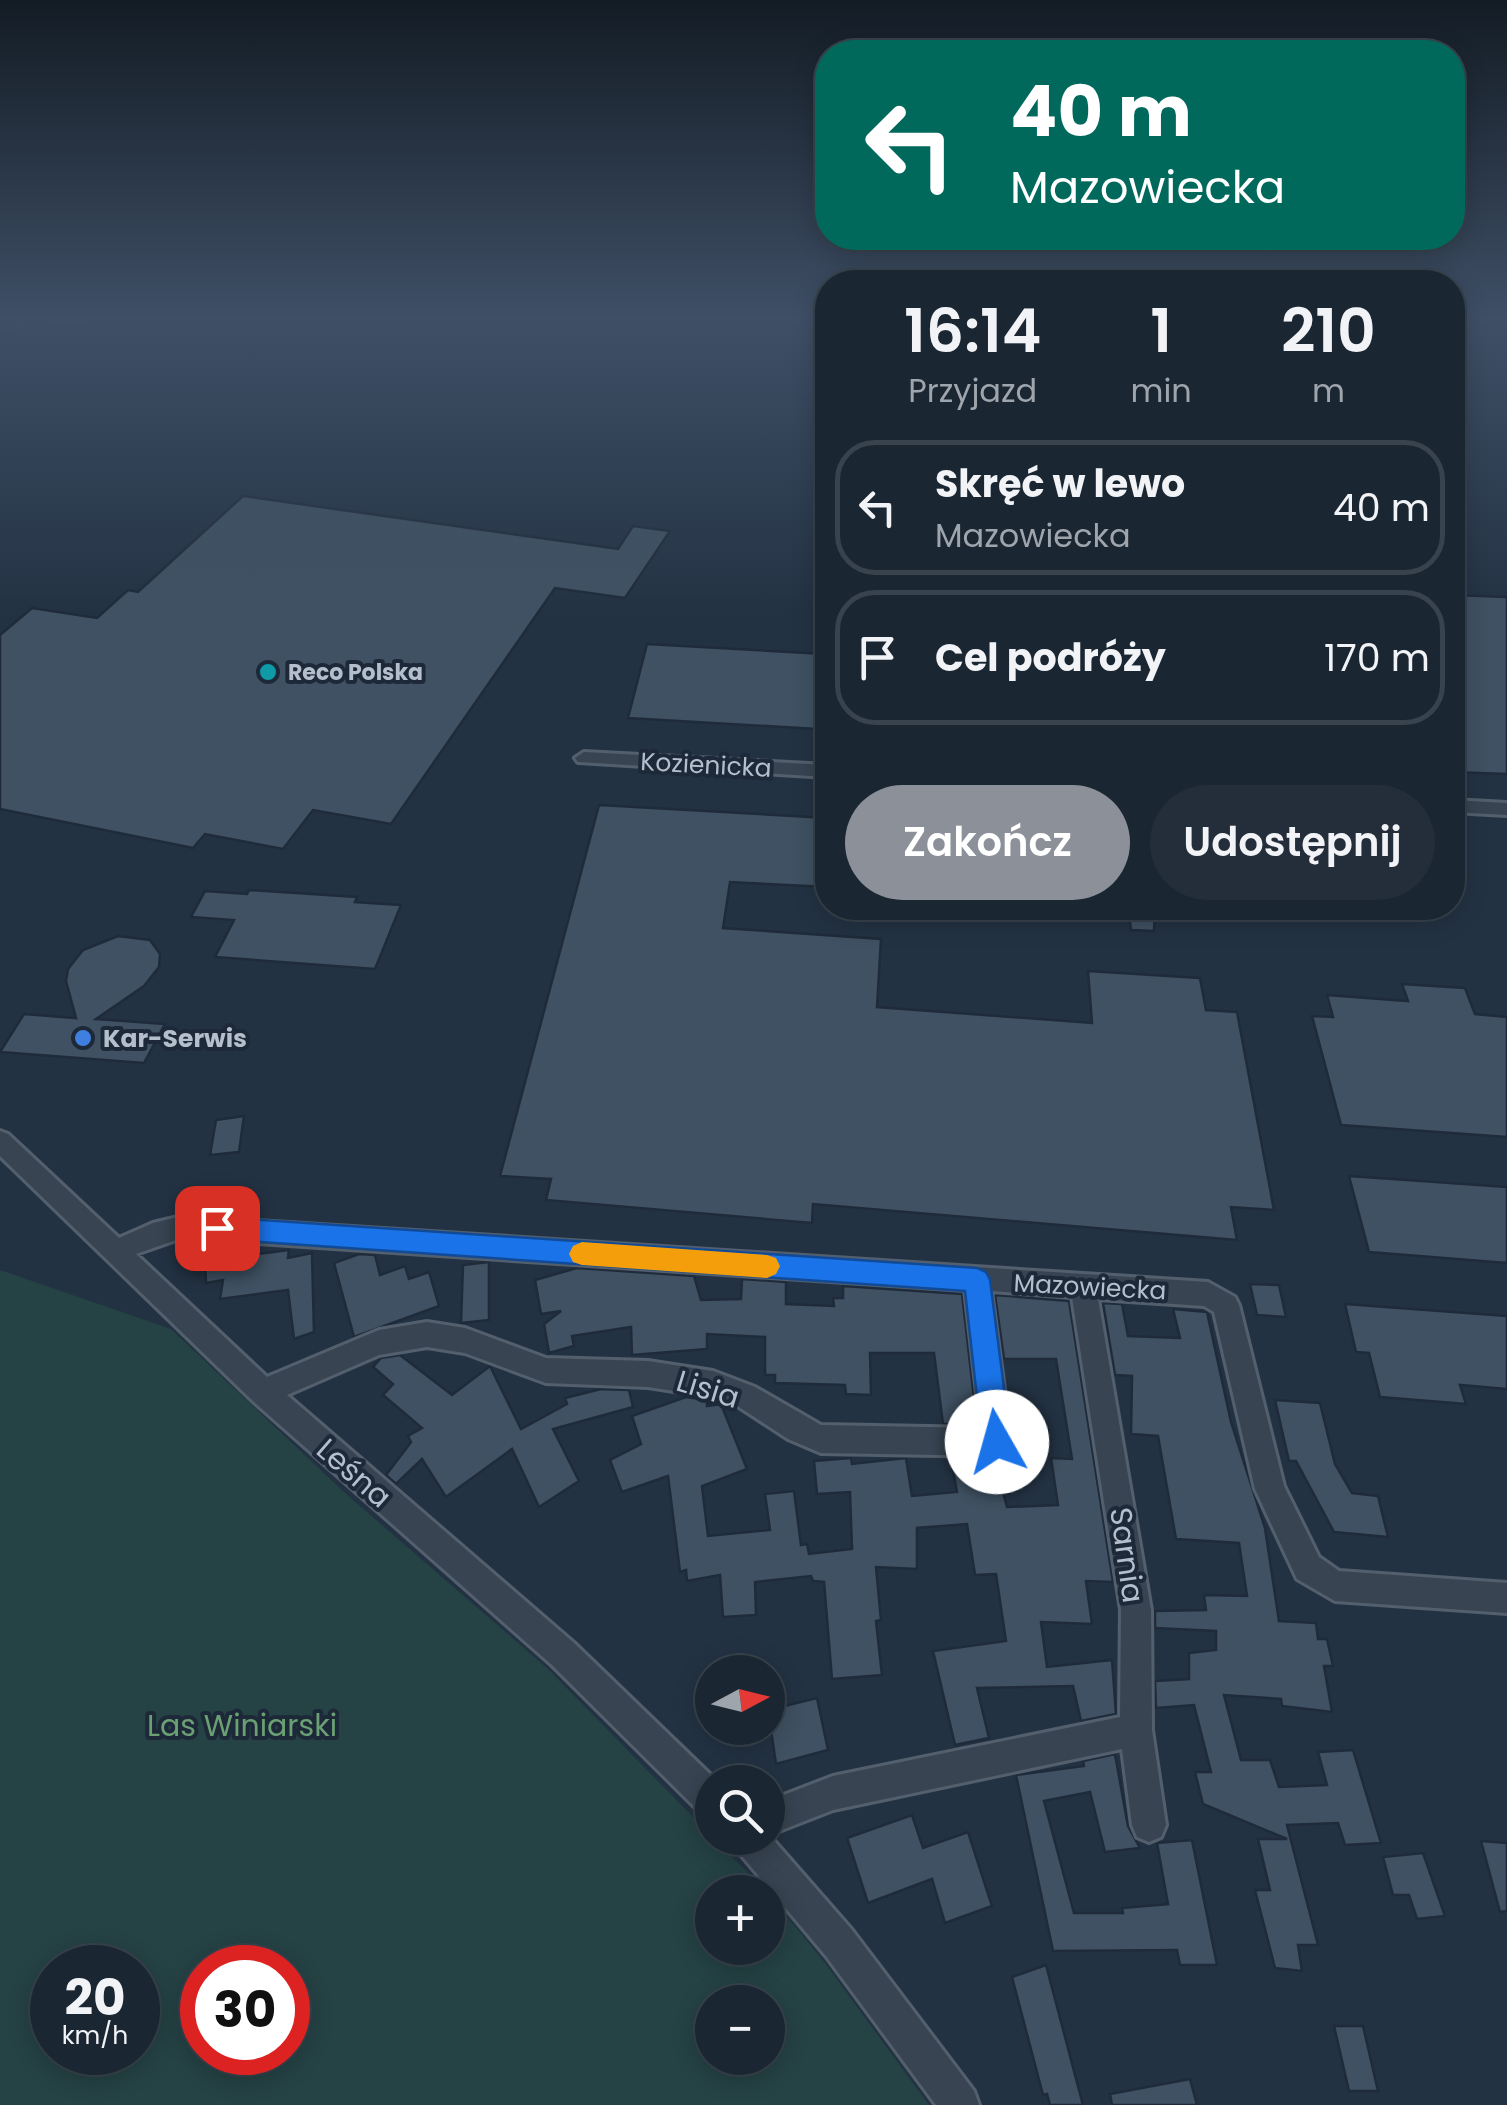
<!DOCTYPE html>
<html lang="pl">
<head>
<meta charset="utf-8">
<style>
  :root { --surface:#1a2632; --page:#232e3a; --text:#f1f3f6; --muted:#9fa5ac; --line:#38434d; --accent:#8c9099 }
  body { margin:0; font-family:Poppins,sans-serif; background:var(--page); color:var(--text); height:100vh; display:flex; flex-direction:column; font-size:38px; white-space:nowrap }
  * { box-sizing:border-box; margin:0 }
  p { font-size:32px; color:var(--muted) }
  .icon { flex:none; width:55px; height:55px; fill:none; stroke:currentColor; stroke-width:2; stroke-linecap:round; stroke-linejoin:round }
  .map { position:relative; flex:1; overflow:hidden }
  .side { position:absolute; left:815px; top:270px; width:650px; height:650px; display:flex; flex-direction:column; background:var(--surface); border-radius:40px; box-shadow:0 5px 25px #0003,0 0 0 2px var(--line) }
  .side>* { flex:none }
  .top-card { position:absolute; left:815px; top:40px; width:650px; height:210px; border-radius:40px; box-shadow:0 5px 25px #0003,0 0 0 2px var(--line); background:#00695c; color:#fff; overflow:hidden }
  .needle { width:65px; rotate:83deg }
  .fabs { position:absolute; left:695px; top:1655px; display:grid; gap:20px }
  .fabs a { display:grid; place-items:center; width:90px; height:90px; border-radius:50%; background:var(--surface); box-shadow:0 5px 25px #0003,0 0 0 2px var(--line); font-size:50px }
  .speed { position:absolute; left:30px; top:1945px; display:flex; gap:20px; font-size:50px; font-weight:700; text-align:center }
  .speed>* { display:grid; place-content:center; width:130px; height:130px; border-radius:50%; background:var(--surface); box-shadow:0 5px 25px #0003,0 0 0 2px var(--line); line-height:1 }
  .speed small { font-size:25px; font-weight:400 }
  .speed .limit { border:15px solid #d22; background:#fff; color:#111 }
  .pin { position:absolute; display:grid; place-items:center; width:85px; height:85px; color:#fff; margin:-42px; border-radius:20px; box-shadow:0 5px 15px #0006 }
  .me { position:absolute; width:110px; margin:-55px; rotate:353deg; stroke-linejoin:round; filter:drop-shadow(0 0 8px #0008) }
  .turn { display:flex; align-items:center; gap:35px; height:210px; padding:0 30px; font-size:45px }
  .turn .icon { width:130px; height:130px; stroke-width:2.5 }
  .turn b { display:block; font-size:70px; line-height:85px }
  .eta { display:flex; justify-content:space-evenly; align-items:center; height:170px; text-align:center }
  .eta b { font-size:60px; font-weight:600; line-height:70px }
  .button { display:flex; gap:20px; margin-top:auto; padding:20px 30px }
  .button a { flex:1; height:115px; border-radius:60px; background:var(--accent); color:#fff; font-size:40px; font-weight:600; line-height:115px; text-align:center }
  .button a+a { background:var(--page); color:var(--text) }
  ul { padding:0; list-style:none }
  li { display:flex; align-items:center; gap:30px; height:135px; margin:0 20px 15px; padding:0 10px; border:5px solid var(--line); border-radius:40px }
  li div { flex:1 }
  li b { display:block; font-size:38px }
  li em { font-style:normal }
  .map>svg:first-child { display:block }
  .green { fill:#254244; fill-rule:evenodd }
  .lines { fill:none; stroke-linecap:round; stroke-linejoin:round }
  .stream { stroke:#364f6b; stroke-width:4 }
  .building { fill:#3f5162; stroke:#1f2b3a; stroke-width:2.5 }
  .street-casing { stroke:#535f6c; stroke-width:6 }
  .street { fill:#384452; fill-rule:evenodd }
  .route { fill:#1a73e8; stroke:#114b97; stroke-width:2.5 }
  .slow { fill:#f59e0b }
  .culture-dot { fill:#0f9aa8; stroke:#1d2938; stroke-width:4 }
  .shop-dot { fill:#3f7fe0; stroke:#1d2938; stroke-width:4 }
  .labels { text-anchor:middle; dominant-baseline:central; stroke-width:8; stroke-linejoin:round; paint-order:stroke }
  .far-poi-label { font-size:22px; font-weight:bold; fill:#b5bfcc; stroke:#1d2938; text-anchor:start }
  .street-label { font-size:25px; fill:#b5bfcc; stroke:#1d2938 }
  .poi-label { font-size:25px; font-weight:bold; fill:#b5bfcc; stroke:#1d2938; text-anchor:start }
  .near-street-label { font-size:30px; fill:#b5bfcc; stroke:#1d2938 }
  .near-park-label { font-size:30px; fill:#6aa073; stroke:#1d2938 }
</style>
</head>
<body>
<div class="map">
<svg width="1507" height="2105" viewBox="0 0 1507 2105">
  <rect width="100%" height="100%" fill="#233243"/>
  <path class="green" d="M0 1270 171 1329 345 1493 548 1669 767 1892H712V1948H768V1893L825 1963 929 2105H0ZM52 1968H138V2052H52ZM202 1968H288V2052H202ZM768 2002V2058H712V2002Z"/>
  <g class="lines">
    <path class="stream" d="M0 328 91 318"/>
  </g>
  <g class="building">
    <path d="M243 496 618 549 633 526 670 531 625 598 555 588 391 824 313 810 283 849 205 834 193 848 0 809V635L32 608 97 618 128 590 138 592Z"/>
    <path d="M1452 595 1507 597V774L1452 772Z"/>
    <path d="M647 644 824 654 817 729 628 718Z"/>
    <path d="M599 805 828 818V887L730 882 723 928 881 939 877 1007 1092 1023 1088 971 1200 978 1206 1010 1237 1012 1274 1210 1231 1207 1237 1240 813 1204 812 1223 546 1200 551 1179 500 1176Z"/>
    <path d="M249 890 357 897 355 902 401 905 375 969 215 957 234 920 191 917 205 891 247 894Z"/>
    <path d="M1128 908H1155L1154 931 1131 930Z"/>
    <path d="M118 936 150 940 160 954 159 967 144 986 96 1019 165 1024 144 1063 0 1052 24 1014 76 1018 66 981 68 969 83 950Z"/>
    <path d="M1402 984 1465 988 1475 1014 1507 1017V1137L1341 1125 1312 1016 1333 1017 1327 995 1408 1001Z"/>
    <path d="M244 1116 239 1152 210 1155 216 1120Z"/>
    <path d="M1349 1176 1507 1187V1263L1369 1252Z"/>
    <path d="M289 1250 288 1258 312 1253 314 1332 294 1339 288 1290 220 1299 223 1280 206 1283 205 1261Z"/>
    <path d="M359 1254 375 1255 380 1275 405 1266 409 1279 429 1272 439 1306 354 1337 334 1263Z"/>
    <path d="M489 1262V1320L461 1323 463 1265Z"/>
    <path d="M577 1268 694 1276 701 1300 741 1299 742 1279 786 1282V1304L834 1306 833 1298H843V1286L962 1294 977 1424H943L934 1353H870L871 1395 846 1394 845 1385 775 1383V1375H765V1337L707 1334V1349L632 1355 631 1327 572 1336 574 1346 549 1353 544 1324 561 1311 541 1314 535 1280Z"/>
    <path d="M1250 1284 1279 1285 1286 1317 1257 1315Z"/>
    <path d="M995 1295 1069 1301 1113 1582 1086 1581 1092 1624 1041 1622 1047 1667 1112 1660 1116 1714 1081 1721 1073 1686 977 1688 989 1738 955 1745 933 1651 1006 1641 996 1574 975 1575 967 1524 917 1528V1569L876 1567 881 1620 876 1621 882 1675 832 1679 824 1582 813 1581 811 1576 755 1582 756 1615 723 1617 720 1575 687 1581 686 1570 680 1572 668 1476 622 1492 610 1460 641 1444 632 1416 686 1397 707 1400V1406L721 1404 747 1469 702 1486 708 1536 770 1530 765 1494 794 1491 801 1545 807 1544 809 1554 852 1549 850 1492 817 1494 814 1461 851 1458 852 1464 906 1458 912 1496 957 1492 951 1459 994 1460 1007 1507 1058 1505 1051 1458 1072 1459 1056 1359H1004Z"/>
    <path d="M1103 1303 1122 1304 1128 1336 1180 1338 1173 1309 1207 1312 1231 1422 1265 1528 1279 1621 1316 1623 1318 1639H1327L1333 1666H1324L1332 1712 1282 1706 1281 1699 1224 1695 1241 1760H1270L1279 1787 1327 1785 1318 1752 1353 1750 1381 1843 1345 1845 1338 1823 1287 1825 1318 1945H1298L1302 1971 1275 1968 1255 1890H1270L1258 1839H1287L1203 1804 1195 1772H1211L1194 1705 1156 1708 1155 1681 1189 1679V1653L1216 1650V1631L1155 1628V1611L1206 1610 1204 1595 1247 1596 1239 1543 1176 1539 1158 1436 1131 1434 1132 1376 1115 1375Z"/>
    <path d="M1345 1304 1507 1316V1389L1460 1385 1466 1404 1380 1397 1369 1353 1356 1352Z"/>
    <path d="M400 1355 452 1395 490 1366 521 1429 567 1404 565 1398 601 1389 629 1390 633 1407 553 1429 579 1481 539 1507 512 1449 446 1497 422 1459 396 1484 386 1475 411 1442 408 1436 422 1428 383 1395 393 1384 373 1367 381 1358Z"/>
    <path d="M1275 1400 1320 1403 1335 1464 1352 1493 1378 1496 1388 1537 1334 1532 1296 1461H1289Z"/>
    <path d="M817 1698 828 1750 776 1764 768 1710Z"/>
    <path d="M1115 1754 1128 1826 1140 1848 1105 1852 1090 1792 1044 1801 1074 1913H1123L1122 1908 1168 1904 1157 1843 1192 1840 1217 1965H1180L1177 1950 1053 1951 1016 1775 1084 1766 1083 1761Z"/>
    <path d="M912 1815 923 1848 968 1832 992 1906 945 1923 932 1879 868 1903 847 1838Z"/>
    <path d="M1481 1841 1507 1843V1911L1500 1912Z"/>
    <path d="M1423 1853 1445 1916 1417 1919 1409 1895H1393L1383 1857Z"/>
    <path d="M1046 1965 1083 2105H1050L1047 2094 1043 2095 1012 1977Z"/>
    <path d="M1334 2026H1363L1378 2091H1349Z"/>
    <path d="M1190 2079 1197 2105H1112L1110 2094Z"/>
  </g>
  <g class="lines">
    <g class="street-casing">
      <g id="street">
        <path d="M584 752 828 765V777L578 762 575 758Z"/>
        <path d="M1452 800 1507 803V815L1452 812Z"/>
        <path d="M0 1131 8 1134 119 1238 153 1223 182 1216 1208 1282 1235 1297 1239 1305 1284 1486 1319 1557 1339 1571 1507 1583V1613L1335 1601 1297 1579 1255 1489 1214 1312 1204 1306 1098 1299 1151 1610 1152 1730 1166 1825 1161 1837 1149 1842 1137 1837 1132 1825 1122 1749 833 1810 769 1835 852 1930 974 2091 979 2105H936L826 1956 737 1850 732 1838H768V1801L833 1776 1120 1717 1121 1610 1072 1297 991 1291 1011 1442 1007 1452 997 1456 821 1453 788 1439 736 1405 713 1397 648 1387 546 1383 465 1353 427 1347 379 1355 287 1395 574 1643 718 1782H712V1817L700 1812 552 1665 253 1401 0 1156ZM182 1238 965 1290 981 1428 821 1425 755 1387 713 1371 648 1361 546 1358 465 1328 427 1322 379 1330 267 1377 136 1254Z"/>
      </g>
    </g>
    <use href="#street" class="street"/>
  </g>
  <linearGradient id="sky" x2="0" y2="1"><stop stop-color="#131c25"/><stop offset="0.52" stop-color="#3f4f66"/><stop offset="1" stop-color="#3f4f66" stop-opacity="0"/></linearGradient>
  <rect width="1507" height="613" fill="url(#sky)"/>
  <path class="route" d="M217 1217 977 1268 986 1272 990 1280 1011 1442 1007 1452 997 1456 987 1452 982 1442 965 1291 217 1239 204 1228Z"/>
  <path class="slow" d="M582 1242 767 1255 776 1258 780 1266 776 1274 767 1278 582 1265 573 1262 569 1254 573 1246Z"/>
  <circle class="culture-dot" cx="268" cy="672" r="10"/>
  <circle class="shop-dot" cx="83" cy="1038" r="10"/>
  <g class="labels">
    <g class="far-poi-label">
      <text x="288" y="672">Reco Polska</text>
    </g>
    <g class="street-label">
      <text transform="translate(706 765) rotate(3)">Kozienicka</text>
      <text transform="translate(1090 1287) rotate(3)">Mazowiecka</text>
    </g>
    <g class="poi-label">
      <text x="103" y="1038">Kar-Serwis</text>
    </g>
    <g class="near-street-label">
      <text transform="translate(708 1389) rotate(17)">Lisia</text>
      <text transform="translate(354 1473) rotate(41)">Leśna</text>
      <text transform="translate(1127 1555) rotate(82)">Sarnia</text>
    </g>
    <g class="near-park-label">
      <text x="242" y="1725">Las Winiarski</text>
    </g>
  </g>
</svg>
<div class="fabs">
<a><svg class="needle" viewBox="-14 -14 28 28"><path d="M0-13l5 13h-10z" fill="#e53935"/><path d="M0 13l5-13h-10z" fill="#9fa5ac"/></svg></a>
<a><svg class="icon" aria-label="search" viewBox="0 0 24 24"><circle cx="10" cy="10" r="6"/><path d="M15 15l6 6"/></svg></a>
<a>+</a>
<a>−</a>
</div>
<div class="speed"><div>20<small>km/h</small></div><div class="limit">30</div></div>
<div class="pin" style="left:217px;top:1228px;background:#d93025"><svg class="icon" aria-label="arrive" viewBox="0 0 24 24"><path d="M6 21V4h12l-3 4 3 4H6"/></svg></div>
<svg class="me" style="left:997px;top:1442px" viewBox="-20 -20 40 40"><circle r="19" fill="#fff"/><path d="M0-13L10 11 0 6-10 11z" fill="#1a73e8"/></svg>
<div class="top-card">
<div class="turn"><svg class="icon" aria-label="left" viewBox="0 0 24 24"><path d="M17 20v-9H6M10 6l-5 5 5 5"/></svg><div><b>40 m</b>Mazowiecka</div></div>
</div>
<section class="side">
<div class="eta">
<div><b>16:14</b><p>Przyjazd</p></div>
<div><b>1</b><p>min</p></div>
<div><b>210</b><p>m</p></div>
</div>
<ul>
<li><svg class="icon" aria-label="left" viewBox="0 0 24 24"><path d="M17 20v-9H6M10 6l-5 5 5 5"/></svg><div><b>Skręć w lewo</b><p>Mazowiecka</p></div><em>40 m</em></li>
<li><svg class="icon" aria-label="arrive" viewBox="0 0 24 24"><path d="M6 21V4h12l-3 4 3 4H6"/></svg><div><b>Cel podróży</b></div><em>170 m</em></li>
</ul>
<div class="button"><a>Zakończ</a><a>Udostępnij</a></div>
</section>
</div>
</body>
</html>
